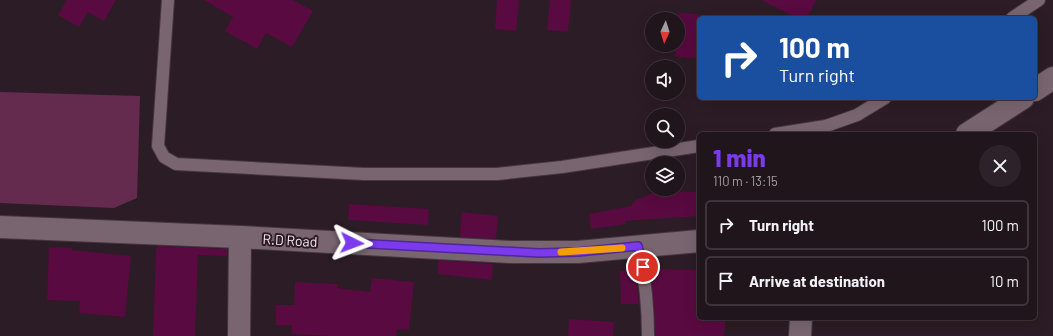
<!DOCTYPE html>
<html lang="en">
<head>
<meta charset="utf-8">
<style>
  :root { --surface:#21151c; --page:#2d2229; --text:#f1f3f6; --muted:#a29fa3; --line:#3e343b; --accent:#7c3aed }
  body { margin:0; font-family:Barlow,sans-serif; background:var(--page); color:var(--text); height:100vh; display:flex; flex-direction:column; font-size:15px; white-space:nowrap }
  * { box-sizing:border-box; margin:0 }
  p { font-size:13px; color:var(--muted) }
  .icon { flex:none; width:22px; height:22px; fill:none; stroke:currentColor; stroke-width:2; stroke-linecap:round; stroke-linejoin:round }
  .map { position:relative; flex:1; overflow:hidden }
  .details { position:absolute; left:697px; top:132px; width:340px; height:188px; display:flex; flex-direction:column; background:var(--surface); border-radius:6px; box-shadow:0 4px 16px #0002,0 0 0 1px var(--line) }
  .details>* { flex:none }
  .banner { position:absolute; left:697px; top:16px; width:340px; height:84px; border-radius:6px; box-shadow:0 4px 16px #0002,0 0 0 1px var(--line); background:#1a4fa0; color:#fff; overflow:hidden }
  .needle { width:26px; rotate:184deg }
  .fabs { position:absolute; left:645px; top:12px; display:grid; gap:8px }
  .fabs a { display:grid; place-items:center; width:40px; height:40px; border-radius:50%; background:var(--surface); box-shadow:0 4px 16px #0002,0 0 0 1px var(--line); font-size:20px }
  .pin { position:absolute; display:grid; place-items:center; width:34px; height:34px; color:#fff; margin:-17px; border:2px solid #fff; border-radius:50%; box-shadow:0 1px 4px #0007 }
  .me { position:absolute; width:44px; margin:-22px; rotate:93deg; stroke-linejoin:round; filter:drop-shadow(0 0 3px #0008) }
  .turn { display:flex; align-items:center; gap:14px; height:84px; padding:0 16px; font-size:18px }
  .turn .icon { width:52px; height:52px; stroke-width:2.5 }
  .turn b { display:block; font-size:28px; line-height:34px }
  .round { display:grid; place-items:center; flex:none; width:42px; height:42px; border-radius:21px; background:var(--page) }
  .overview { display:flex; align-items:center; justify-content:space-between; height:68px; padding:0 16px }
  h1 { font-size:24px; font-weight:800; line-height:30px; color:var(--accent) }
  ul { padding:0; list-style:none }
  li { display:flex; align-items:center; gap:12px; height:50px; margin:0 8px 6px; padding:0 8px; border:2px solid var(--line); border-radius:6px }
  li div { flex:1 }
  li b { display:block; font-size:15px }
  li em { font-style:normal }
  .map>svg:first-child { display:block }
  .green { fill:#652b4e }
  .building { fill:#590a40 }
  .lines { fill:none; stroke-linecap:round; stroke-linejoin:round }
  .lane-casing { stroke:#45383f; stroke-width:14 }
  .street-casing { stroke:#45383f; stroke-width:24 }
  .lane { stroke:#796570; stroke-width:12 }
  .street { stroke:#796570; stroke-width:22 }
  .route-casing { stroke:#51269a; stroke-width:10 }
  .route { stroke:#7c3aed; stroke-width:7 }
  .slow { stroke:#f59e0b; stroke-width:7 }
  .labels { text-anchor:middle; dominant-baseline:central; stroke-width:4; stroke-linejoin:round; paint-order:stroke }
  .street-label { font-size:14px; fill:#f4e8ee; stroke:#2c1c25 }
</style>
</head>
<body>
<div class="map">
<svg width="1053" height="336" viewBox="0 0 1053 336">
  <rect width="100%" height="100%" fill="#2c1c25"/>
  <path class="green" d="M0 92 140 96 137 198 114 208 0 203Z"/>
  <g class="building">
    <path d="M67 0H116L104 21 88 12 79 27 58 15Z"/>
    <path d="M204 0H293L313 11 292 47 266 33 257 49 225 31 233 17Z"/>
    <path d="M497 0H519L516 31 495 29Z"/>
    <path d="M550 0H571L568 32 547 30Z"/>
    <path d="M761 0H816L807 18H797Z"/>
    <path d="M678 13 699 14V58L675 57 676 45H678Z"/>
    <path d="M658 191 699 192V216L625 221 626 224 591 229 589 214 631 206 636 200Z"/>
    <path d="M349 204 429 209 428 225 348 220Z"/>
    <path d="M462 212 498 216 496 239 460 237Z"/>
    <path d="M158 246 227 249V256L198 255 195 336H153L156 249Z"/>
    <path d="M49 247 72 248 71 250 131 256 125 317 79 313 80 301 47 300Z"/>
    <path d="M438 260 493 264 492 280 438 274Z"/>
    <path d="M650 269 699 270V318H726L724 336H655Z"/>
    <path d="M635 270 639 304H621L620 271Z"/>
    <path d="M372 278 414 282 409 330 397 329 396 336H330L292 334V325H276V305H294L295 282 338 284 337 288 370 292Z"/>
    <path d="M569 319 614 322 613 336H568Z"/>
  </g>
  <g class="lines">
    <g class="lane-casing">
      <g id="lane">
        <path d="M168 0 158 146 164 157 176 164 364 174H497L562 167 699 146"/>
        <path d="M1012 18 1039 0"/>
        <path d="M775 134 826 126 857 115 885 98"/>
        <path d="M638 246C645 276 648 306 648 336"/>
      </g>
    </g>
    <g class="street-casing">
      <g id="street">
        <path d="M1035 90 1053 78"/>
        <path d="M967 134 1023 98"/>
        <path d="M0 227 240 237 511 252H578L699 241"/>
        <path d="M239 336 240 237"/>
        <path d="M800 336 801 318"/>
      </g>
    </g>
    <use href="#lane" class="lane"/>
    <use href="#street" class="street"/>
  </g>
  <g class="lines">
    <g class="route-casing">
      <path id="route" d="M352 243 539 253 578 252 638 246 643 267"/>
    </g>
    <use href="#route" class="route"/>
    <path class="slow" d="M561 252 622 248"/>
  </g>
  <g class="labels">
    <g class="street-label">
      <text transform="translate(290 240) rotate(3)">R.D Road</text>
    </g>
  </g>
</svg>
<div class="fabs">
<a><svg class="needle" viewBox="-14 -14 28 28"><path d="M0-13l5 13h-10z" fill="#e53935"/><path d="M0 13l5-13h-10z" fill="#a29fa3"/></svg></a>
<a><svg class="icon" aria-label="sound" viewBox="0 0 24 24"><path d="M4 9h4l5-4v14l-5-4H4zM17 9q2 3 0 6"/></svg></a>
<a><svg class="icon" aria-label="search" viewBox="0 0 24 24"><circle cx="10" cy="10" r="6"/><path d="M15 15l6 6"/></svg></a>
<a><svg class="icon" aria-label="layers" viewBox="0 0 24 24"><path d="M12 4l9 5-9 5-9-5zM3 14l9 5 9-5"/></svg></a>
</div>
<div class="pin" style="left:643px;top:267px;background:#d93025"><svg class="icon" aria-label="arrive" viewBox="0 0 24 24"><path d="M6 21V4h12l-3 4 3 4H6"/></svg></div>
<svg class="me" style="left:352px;top:243px" viewBox="-20 -20 40 40"><path d="M0-17L14 15 0 8-14 15z" fill="#7c3aed" stroke="#fff" stroke-width="4"/></svg>
<div class="banner">
<div class="turn"><svg class="icon" aria-label="right" viewBox="0 0 24 24"><path d="M7 20v-9h11M14 6l5 5-5 5"/></svg><div><b>100 m</b>Turn right</div></div>
</div>
<section class="details">
<div class="overview"><div><h1>1 min</h1><p>110 m · 13:15</p></div><a class="round"><svg class="icon" aria-label="close" viewBox="0 0 24 24"><path d="M6 6l12 12M18 6L6 18"/></svg></a></div>
<ul>
<li><svg class="icon" aria-label="right" viewBox="0 0 24 24"><path d="M7 20v-9h11M14 6l5 5-5 5"/></svg><div><b>Turn right</b></div><em>100 m</em></li>
<li><svg class="icon" aria-label="arrive" viewBox="0 0 24 24"><path d="M6 21V4h12l-3 4 3 4H6"/></svg><div><b>Arrive at destination</b></div><em>10 m</em></li>
</ul>
</section>
</div>
</body>
</html>
